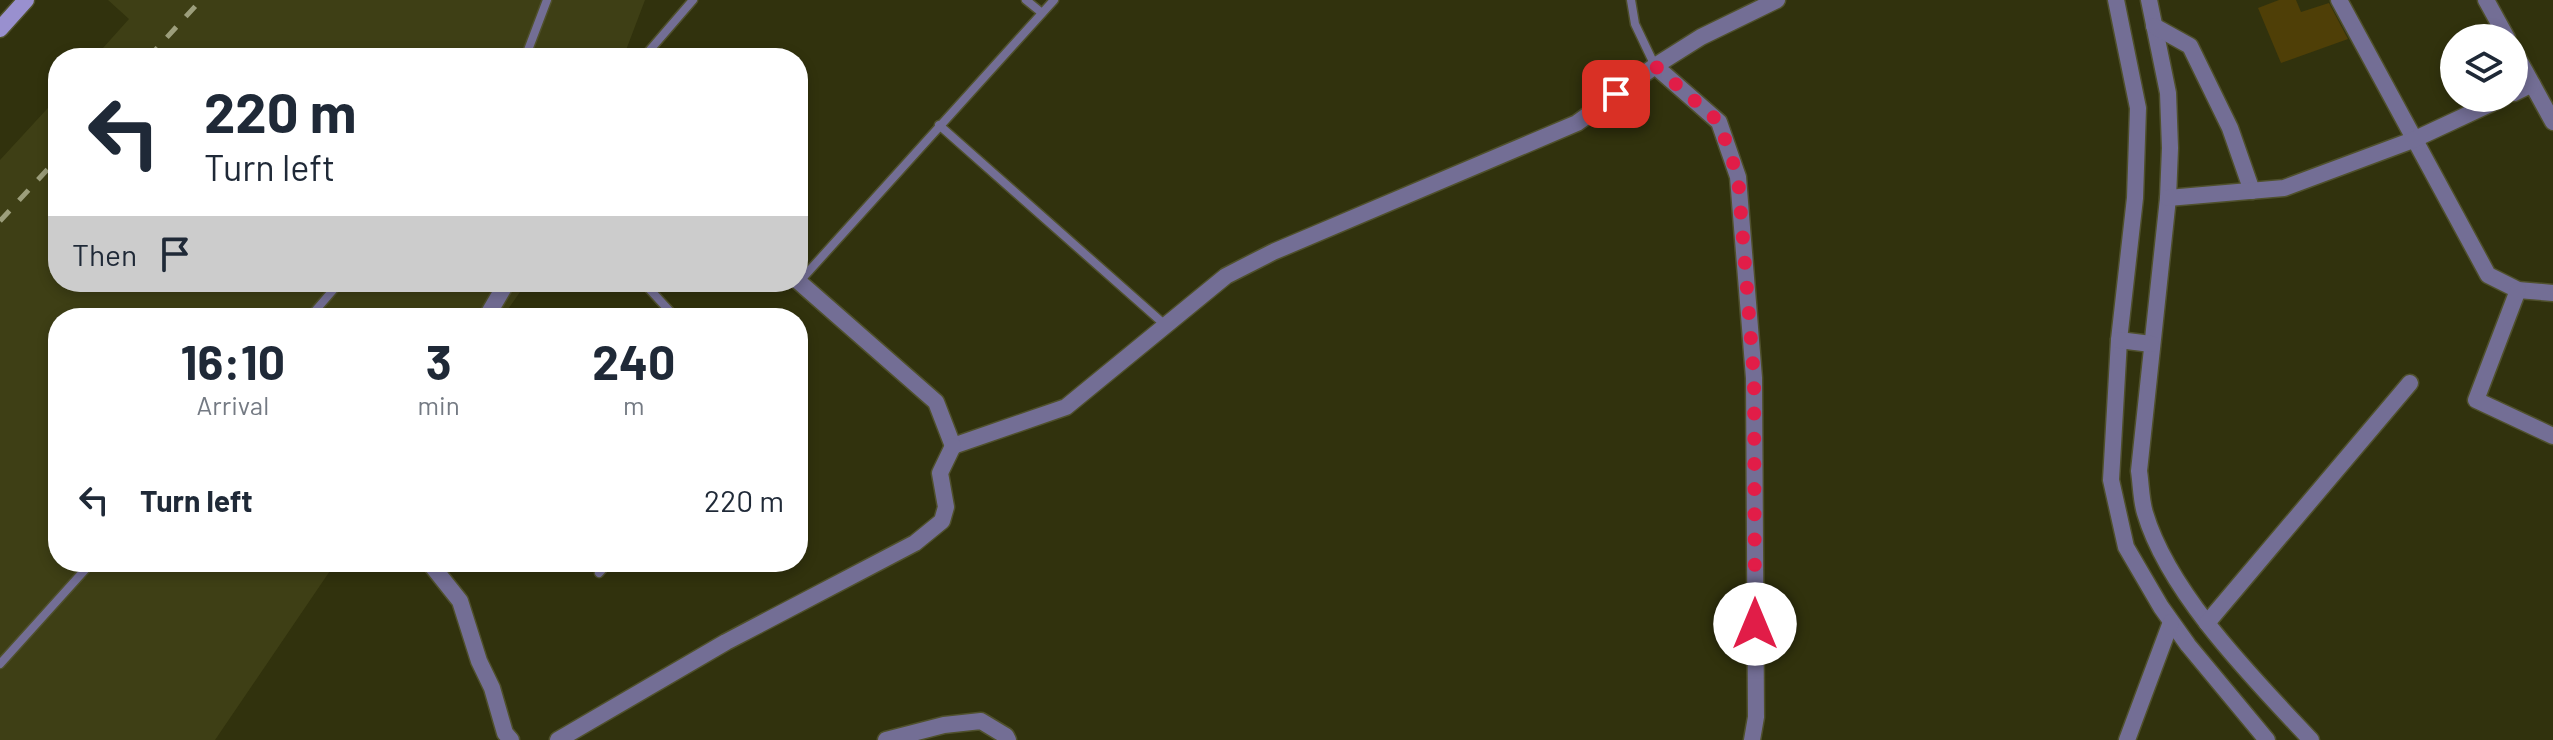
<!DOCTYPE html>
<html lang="en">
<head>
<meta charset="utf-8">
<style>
  :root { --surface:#fff; --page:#f6f6f7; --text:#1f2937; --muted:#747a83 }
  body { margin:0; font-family:Barlow,sans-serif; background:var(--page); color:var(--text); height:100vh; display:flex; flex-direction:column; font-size:30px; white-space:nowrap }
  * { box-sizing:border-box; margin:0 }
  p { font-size:26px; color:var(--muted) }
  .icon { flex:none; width:44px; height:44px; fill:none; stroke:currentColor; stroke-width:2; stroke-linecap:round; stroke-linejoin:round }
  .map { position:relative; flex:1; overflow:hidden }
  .panel { position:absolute; left:48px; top:308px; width:760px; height:264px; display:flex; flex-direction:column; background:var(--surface); border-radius:32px; box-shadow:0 4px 12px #0003 }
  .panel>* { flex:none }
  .banner { position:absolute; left:48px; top:48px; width:760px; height:244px; border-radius:32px; box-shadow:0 4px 12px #0003; background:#fff; color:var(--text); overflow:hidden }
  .tools { position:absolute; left:2440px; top:24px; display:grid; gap:16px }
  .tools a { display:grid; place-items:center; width:88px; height:88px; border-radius:50%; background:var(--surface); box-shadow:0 4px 12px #0003; font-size:40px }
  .pin { position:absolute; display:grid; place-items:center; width:68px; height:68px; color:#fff; margin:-34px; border-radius:16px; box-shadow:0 4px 12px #0006 }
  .me { position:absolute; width:88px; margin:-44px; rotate:0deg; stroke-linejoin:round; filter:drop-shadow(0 0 6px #0008) }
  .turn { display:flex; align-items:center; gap:28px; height:168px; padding:0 24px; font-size:36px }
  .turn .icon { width:104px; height:104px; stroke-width:2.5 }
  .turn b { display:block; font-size:56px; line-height:68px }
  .then { display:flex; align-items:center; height:76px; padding:0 24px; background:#0003; gap:16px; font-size:30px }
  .eta { display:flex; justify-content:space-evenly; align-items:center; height:136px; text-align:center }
  .eta b { font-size:48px; font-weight:700; line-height:56px }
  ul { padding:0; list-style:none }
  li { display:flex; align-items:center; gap:24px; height:112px; padding:0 24px }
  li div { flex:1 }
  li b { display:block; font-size:30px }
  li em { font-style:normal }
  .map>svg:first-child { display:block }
  .built { fill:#3e3f15 }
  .building { fill:#4f3f07 }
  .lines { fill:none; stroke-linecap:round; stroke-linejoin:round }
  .service-casing { stroke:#4f502c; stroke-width:11 }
  .minor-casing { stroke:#4f502c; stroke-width:19 }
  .secondary-casing { stroke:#4f502c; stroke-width:19 }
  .service { stroke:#736e95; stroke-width:8 }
  .minor { stroke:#736e95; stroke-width:16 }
  .secondary { stroke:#9990cf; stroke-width:16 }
  .rail { stroke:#9c9e7b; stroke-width:5; stroke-dasharray:14 14; stroke-linecap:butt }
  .route { stroke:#e11d48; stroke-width:14; stroke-dasharray:0 25.2 }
</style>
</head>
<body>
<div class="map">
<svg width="2553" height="740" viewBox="0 0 2553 740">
  <rect width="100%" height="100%" fill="#31320d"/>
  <g class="built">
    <path d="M108 0H645L623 58H94L129 19Z"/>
    <path d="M58 97V282H527L502 318H58V562H336L215 740H0V160Z"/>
  </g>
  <path class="building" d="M2279 0H2296L2301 12 2329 3 2348 39 2281 63 2258 8Z"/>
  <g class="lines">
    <g class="service-casing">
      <g id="service">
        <path d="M1026 0 1042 13"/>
        <path d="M1631 0 1635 24 1655 66"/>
        <path d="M525 58 547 0"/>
        <path d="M643 58 693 0"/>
        <path d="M939 125 1164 324"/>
        <path d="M643 282 676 318"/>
        <path d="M799 282 1054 0"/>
        <path d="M309 318 340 282"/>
        <path d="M599 573 609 562"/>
        <path d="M0 664 92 562"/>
      </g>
    </g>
    <g class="minor-casing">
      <g id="minor">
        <path d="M2116 0 2138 108 2135 198 2119 340 2111 480 2126 547 2161 607 2188 645 2267 740"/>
        <path d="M2149 0 2168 93 2170 148 2168 198 2139 471C2141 484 2141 500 2145 513 2169 594 2254 679 2311 740"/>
        <path d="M2339 0 2488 275 2518 290 2553 293"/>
        <path d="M2486 0 2507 38"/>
        <path d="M2154 26 2190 46 2230 128 2252 191"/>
        <path d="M2514 51 2553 122"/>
        <path d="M2514 93 2532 84"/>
        <path d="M2168 198 2284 188 2413 140 2503 98"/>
        <path d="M798 281 936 402 953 446 1066 407 1226 276 1273 252 1577 123 1655 66"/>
        <path d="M2518 290 2476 400 2553 436"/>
        <path d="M486 318 507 282"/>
        <path d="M2119 340 2151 344"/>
        <path d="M429 562 460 601 479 661 492 688 505 733 511 740"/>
        <path d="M2207 623 2410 383"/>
        <path d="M558 740 726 642 915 543 942 521 946 507 940 473 953 446"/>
        <path d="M886 740 944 725 981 721 1006 736 1008 740"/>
        <path d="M1752 740 1756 717 1754 378 1738 177 1719 122 1655 66 1701 37 1777 0"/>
        <path d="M2127 740 2171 622"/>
      </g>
    </g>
    <g class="secondary-casing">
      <path id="secondary" d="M0 29 26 0"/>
    </g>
    <use href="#service" class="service"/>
    <use href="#minor" class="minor"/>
    <use href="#secondary" class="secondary"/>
    <g class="rail">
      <path d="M148 58 201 0"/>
      <path d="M0 221 58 158"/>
    </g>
  </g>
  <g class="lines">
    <path class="route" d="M1616 94 1655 66 1719 122 1738 177 1754 378 1755 624"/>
  </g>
</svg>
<div class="tools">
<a><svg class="icon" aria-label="layers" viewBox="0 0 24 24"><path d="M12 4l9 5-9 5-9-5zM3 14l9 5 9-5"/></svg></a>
</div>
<div class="pin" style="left:1616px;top:94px;background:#d93025"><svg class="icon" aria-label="arrive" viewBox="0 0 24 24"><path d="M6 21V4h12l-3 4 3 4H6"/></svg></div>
<svg class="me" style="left:1755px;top:624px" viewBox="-20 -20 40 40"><circle r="19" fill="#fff"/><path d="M0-13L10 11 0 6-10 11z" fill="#e11d48"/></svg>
<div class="banner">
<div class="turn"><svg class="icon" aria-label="left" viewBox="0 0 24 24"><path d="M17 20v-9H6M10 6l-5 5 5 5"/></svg><div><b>220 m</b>Turn left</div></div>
<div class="then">Then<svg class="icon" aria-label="arrive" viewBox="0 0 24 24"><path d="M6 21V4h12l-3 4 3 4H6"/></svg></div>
</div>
<section class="panel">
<div class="eta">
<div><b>16:10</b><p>Arrival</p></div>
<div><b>3</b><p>min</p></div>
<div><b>240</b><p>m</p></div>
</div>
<ul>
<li><svg class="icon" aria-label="left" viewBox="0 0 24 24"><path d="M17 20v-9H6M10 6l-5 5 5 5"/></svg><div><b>Turn left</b></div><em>220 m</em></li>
</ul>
</section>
</div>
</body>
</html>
